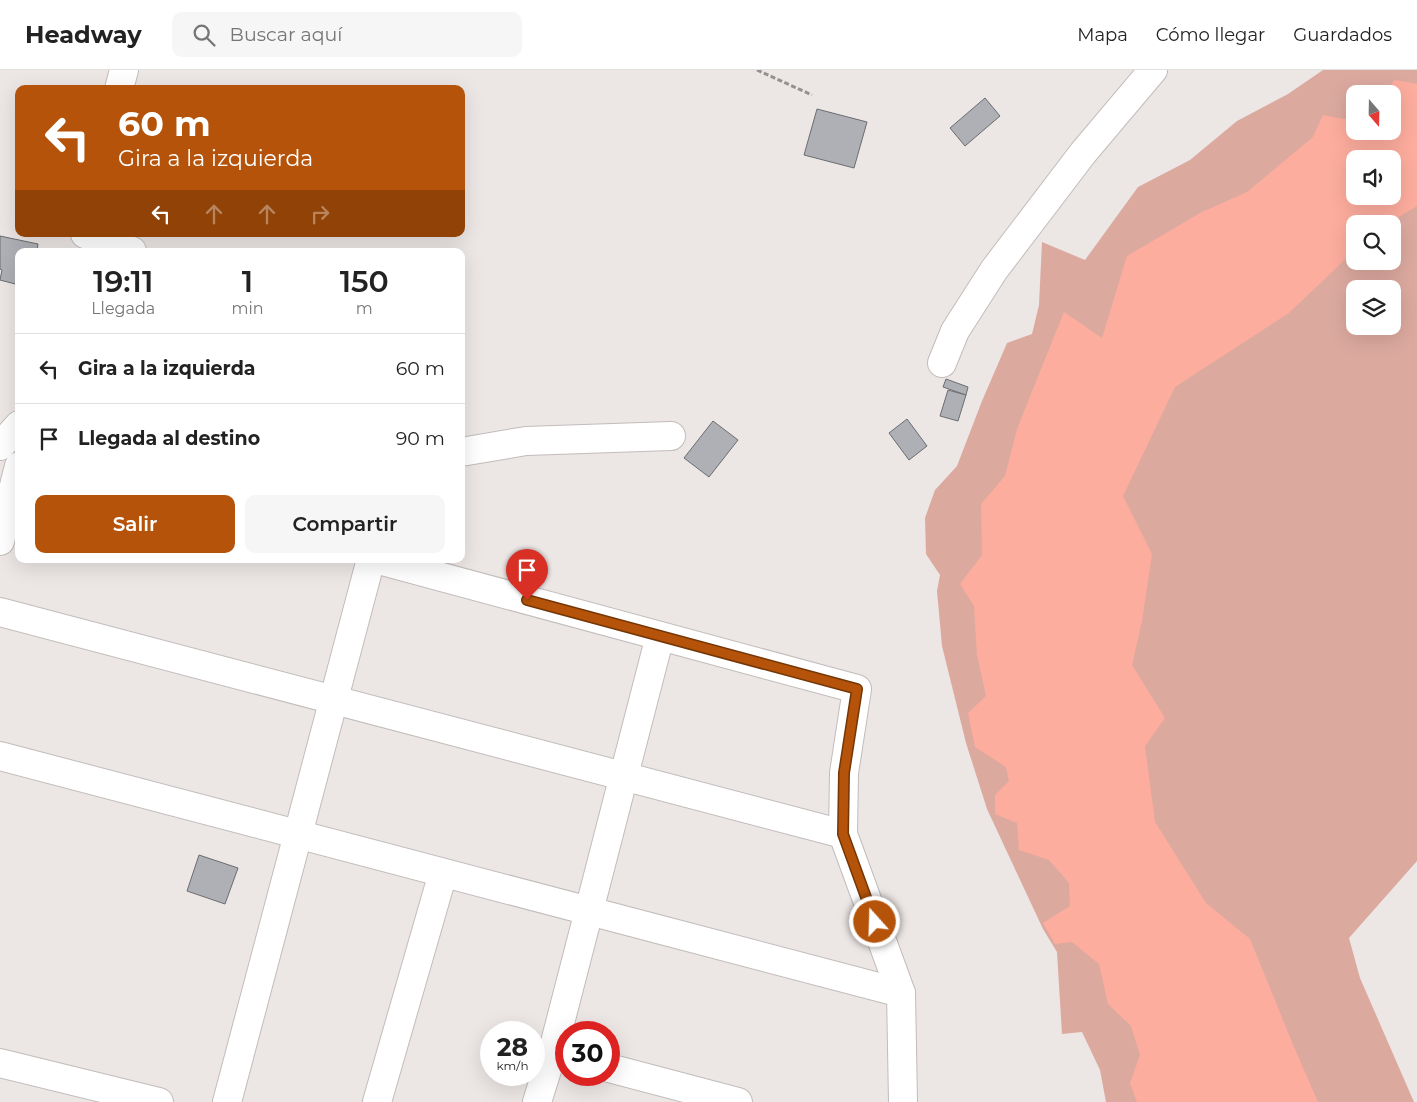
<!DOCTYPE html>
<html lang="es">
<head>
<meta charset="utf-8">
<style>
  :root { --surface:#fff; --page:#f6f6f6; --text:#222; --muted:#767676; --line:#e0e0e0; --accent:#b45309 }
  body { margin:0; font-family:Montserrat,sans-serif; background:var(--page); color:var(--text); height:100vh; display:flex; flex-direction:column; font-size:19px; white-space:nowrap }
  * { box-sizing:border-box; margin:0 }
  p { font-size:16px; color:var(--muted) }
  .icon { flex:none; width:28px; height:28px; fill:none; stroke:currentColor; stroke-width:2; stroke-linecap:round; stroke-linejoin:round }
  .map { position:relative; flex:1; overflow:hidden }
  .drawer { position:absolute; left:15px; top:178px; width:450px; height:315px; display:flex; flex-direction:column; background:var(--surface); border-radius:10px; box-shadow:0 5px 20px #0002 }
  .drawer>* { flex:none }
  .guide { position:absolute; left:15px; top:15px; width:450px; height:152px; border-radius:10px; box-shadow:0 5px 20px #0002; background:#b45309; color:#fff; overflow:hidden }
  .needle { width:32px; rotate:160deg }
  .tools { position:absolute; left:1346px; top:15px; display:grid; gap:10px }
  .tools a { display:grid; place-items:center; width:55px; height:55px; border-radius:10px; background:var(--surface); box-shadow:0 5px 20px #0002; font-size:25px }
  .speed { position:absolute; left:480px; top:951px; display:flex; gap:10px; font-size:25px; font-weight:700; text-align:center }
  .speed>* { display:grid; place-content:center; width:65px; height:65px; border-radius:50%; background:var(--surface); box-shadow:0 5px 20px #0002; line-height:1 }
  .speed small { font-size:12px; font-weight:400 }
  .speed .limit { border:8px solid #d22; background:#fff; color:#111 }
  .pin { position:absolute; display:grid; place-items:center; width:42px; height:42px; color:#fff; margin:-51px -21px; border-radius:50% 50% 50% 0; rotate:-45deg; box-shadow:0 0 5px #0007 }
  .pin .icon { rotate:45deg }
  .me { position:absolute; width:55px; margin:-28px; rotate:340deg; stroke-linejoin:round; filter:drop-shadow(0 0 4px #0008) }
  .turn { display:flex; align-items:center; gap:18px; height:105px; padding:0 20px; font-size:22px }
  .turn .icon { width:65px; height:65px; stroke-width:2.5 }
  .turn b { display:block; font-size:35px; line-height:42px }
  .lanes { display:flex; align-items:center; height:48px; padding:0 20px; background:#0003; justify-content:center; gap:25px; direction:ltr }
  .lanes .off { opacity:.35 }
  .eta { display:flex; justify-content:space-evenly; align-items:center; height:85px; text-align:center }
  .eta b { font-size:30px; font-weight:600; line-height:35px }
  .cta { display:flex; gap:10px; margin-top:auto; padding:10px 20px }
  .cta a { flex:1; height:58px; border-radius:10px; background:var(--accent); color:#fff; font-size:20px; font-weight:600; line-height:58px; text-align:center }
  .cta a+a { background:var(--page); color:var(--text) }
  ul { padding:0; list-style:none }
  li { display:flex; align-items:center; gap:15px; height:70px; padding:0 20px; border-top:1px solid var(--line) }
  li div { flex:1 }
  li b { display:block; font-size:19px }
  li em { font-style:normal }
  header { display:flex; align-items:center; gap:30px; box-sizing:border-box; height:70px; padding:0 25px; background:var(--surface); border-bottom:1px solid var(--line) }
  header strong { font-size:24px }
  nav { display:flex; gap:28px; margin-inline-start:auto; font-size:18px }
  .search { width:350px; height:45px; background:var(--page); display:flex; align-items:center; gap:12px; box-sizing:border-box; padding:0 18px; border-radius:10px; color:var(--muted); font-size:19px }
  .map>svg:first-child { display:block }
  .green { fill:#dca99f; fill-rule:evenodd }
  .water { fill:#fdad9e; fill-rule:evenodd }
  .building { fill:#aeb0b5; stroke:#6b6d71 }
  .lines { fill:none; stroke-linecap:round; stroke-linejoin:round }
  .minor-casing { stroke:#c2bcbb; stroke-width:30 }
  .major-casing { stroke:#c2bcbb; stroke-width:30 }
  .path { stroke:#969190; stroke-width:3; stroke-dasharray:5 2.5; stroke-linecap:butt }
  .minor { stroke:#fff; stroke-width:28 }
  .major { stroke:#fff; stroke-width:28 }
  .route-casing { stroke:#753606; stroke-width:12 }
  .route { stroke:#b45309; stroke-width:9 }
</style>
</head>
<body>
<header>
<strong>Headway</strong>
<div class="search"><svg class="icon" aria-label="search" viewBox="0 0 24 24"><circle cx="10" cy="10" r="6"/><path d="M15 15l6 6"/></svg>Buscar aquí</div>
<nav><a>Mapa</a><a>Cómo llegar</a><a>Guardados</a></nav>
</header>
<div class="map">
<svg width="1417" height="1032" viewBox="0 0 1417 1032">
  <rect width="100%" height="100%" fill="#ece6e5"/>
  <path class="green" d="M1323 0H1417V791L1349 868 1360 908 1414 1032H1106L1100 1000 1082 962 1062 964 1057 882 1043 859 987 739 966 673 942 576 937 521 940 505 926 484 925 448 935 420 957 396 982 331 1007 273 1032 264 1039 235 1042 172 1085 190 1138 117 1190 90 1237 51 1288 24ZM1355 24H1392V61H1355ZM1355 89H1392V126H1355ZM1355 154H1392V191H1355ZM1355 219H1392V256H1355Z"/>
  <path class="water" d="M1395 10 1417 14V136L1387 154H1355V180L1289 243 1175 317 1123 426 1152 484 1142 551 1132 595 1165 648 1145 676 1155 752 1206 833 1250 869 1294 977 1318 1032H1137L1130 1013 1140 985 1131 956 1108 934 1099 894 1072 872 1055 874 1043 853 1070 836 1069 813 1049 790 1019 780 1017 753 995 744V725L1009 711 1006 697 975 677 968 643 986 626 977 585 974 536 960 514 982 485 981 434 1005 406 1017 359 1064 242 1102 268 1127 186 1202 142 1247 122 1313 67 1323 45 1355 51V61H1392V24H1383ZM1355 89H1392V126H1355Z"/>
  <g class="building">
    <path d="M985 28 1000 46 965 76 950 58Z"/>
    <path d="M817 39 867 52 854 98 804 85Z"/>
    <path d="M0 166 38 174 37 181H19V215L0 210 2 200 0 199Z"/>
    <path d="M946 309 968 317 966 325 943 317Z"/>
    <path d="M948 320 966 325 958 351 940 346Z"/>
    <path d="M907 349 927 376 909 390 889 363Z"/>
    <path d="M713 351 738 370 709 407 684 388Z"/>
    <path d="M199 785 238 798 225 834 187 821Z"/>
  </g>
  <g class="lines">
    <g class="minor-casing">
      <g id="minor">
        <path d="M119 19 124 0"/>
        <path d="M85 164 132 181"/>
        <path d="M942 293 955 261 994 200 1083 83 1153 0"/>
        <path d="M461 382 526 371 671 366"/>
        <path d="M0 471 19 396"/>
        <path d="M375 489 857 619 844 703 843 764 901 923 903 1032"/>
        <path d="M0 542 843 764"/>
        <path d="M0 686 901 923"/>
        <path d="M0 993 159 1032"/>
        <path d="M609 998 738 1032"/>
        <path d="M227 1032 371 489"/>
        <path d="M377 1032 443 803"/>
        <path d="M537 1032 552 984 660 566"/>
      </g>
    </g>
    <g class="major-casing">
      <path id="major" d="M0 376 19 355"/>
    </g>
    <path class="path" d="M757 0 812 25"/>
    <use href="#minor" class="minor"/>
    <use href="#major" class="major"/>
  </g>
  <g class="lines">
    <g class="route-casing">
      <path id="route" d="M527 530 857 619 844 703 843 764 875 852"/>
    </g>
    <use href="#route" class="route"/>
  </g>
</svg>
<div class="tools">
<a><svg class="needle" viewBox="-14 -14 28 28"><path d="M0-13l5 13h-10z" fill="#e53935"/><path d="M0 13l5-13h-10z" fill="#767676"/></svg></a>
<a><svg class="icon" aria-label="sound" viewBox="0 0 24 24"><path d="M4 9h4l5-4v14l-5-4H4zM17 9q2 3 0 6"/></svg></a>
<a><svg class="icon" aria-label="search" viewBox="0 0 24 24"><circle cx="10" cy="10" r="6"/><path d="M15 15l6 6"/></svg></a>
<a><svg class="icon" aria-label="layers" viewBox="0 0 24 24"><path d="M12 4l9 5-9 5-9-5zM3 14l9 5 9-5"/></svg></a>
</div>
<div class="speed"><div>28<small>km/h</small></div><div class="limit">30</div></div>
<div class="pin" style="left:527px;top:530px;background:#d93025"><svg class="icon" aria-label="arrive" viewBox="0 0 24 24"><path d="M6 21V4h12l-3 4 3 4H6"/></svg></div>
<svg class="me" style="left:875px;top:852px" viewBox="-20 -20 40 40"><circle r="17" fill="#b45309" stroke="#fff" stroke-width="3"/><path d="M0-11L8 9 0 5-8 9z" fill="#fff"/></svg>
<div class="guide">
<div class="turn"><svg class="icon" aria-label="left" viewBox="0 0 24 24"><path d="M17 20v-9H6M10 6l-5 5 5 5"/></svg><div><b>60 m</b>Gira a la izquierda</div></div>
<div class="lanes"><svg class="icon" aria-label="left" viewBox="0 0 24 24"><path d="M17 20v-9H6M10 6l-5 5 5 5"/></svg><svg class="icon off" aria-label="ahead" viewBox="0 0 24 24"><path d="M12 20V5M6 11l6-6 6 6"/></svg><svg class="icon off" aria-label="ahead" viewBox="0 0 24 24"><path d="M12 20V5M6 11l6-6 6 6"/></svg><svg class="icon off" aria-label="right" viewBox="0 0 24 24"><path d="M7 20v-9h11M14 6l5 5-5 5"/></svg></div>
</div>
<section class="drawer">
<div class="eta">
<div><b>19:11</b><p>Llegada</p></div>
<div><b>1</b><p>min</p></div>
<div><b>150</b><p>m</p></div>
</div>
<ul>
<li><svg class="icon" aria-label="left" viewBox="0 0 24 24"><path d="M17 20v-9H6M10 6l-5 5 5 5"/></svg><div><b>Gira a la izquierda</b></div><em>60 m</em></li>
<li><svg class="icon" aria-label="arrive" viewBox="0 0 24 24"><path d="M6 21V4h12l-3 4 3 4H6"/></svg><div><b>Llegada al destino</b></div><em>90 m</em></li>
</ul>
<div class="cta"><a>Salir</a><a>Compartir</a></div>
</section>
</div>
</body>
</html>
